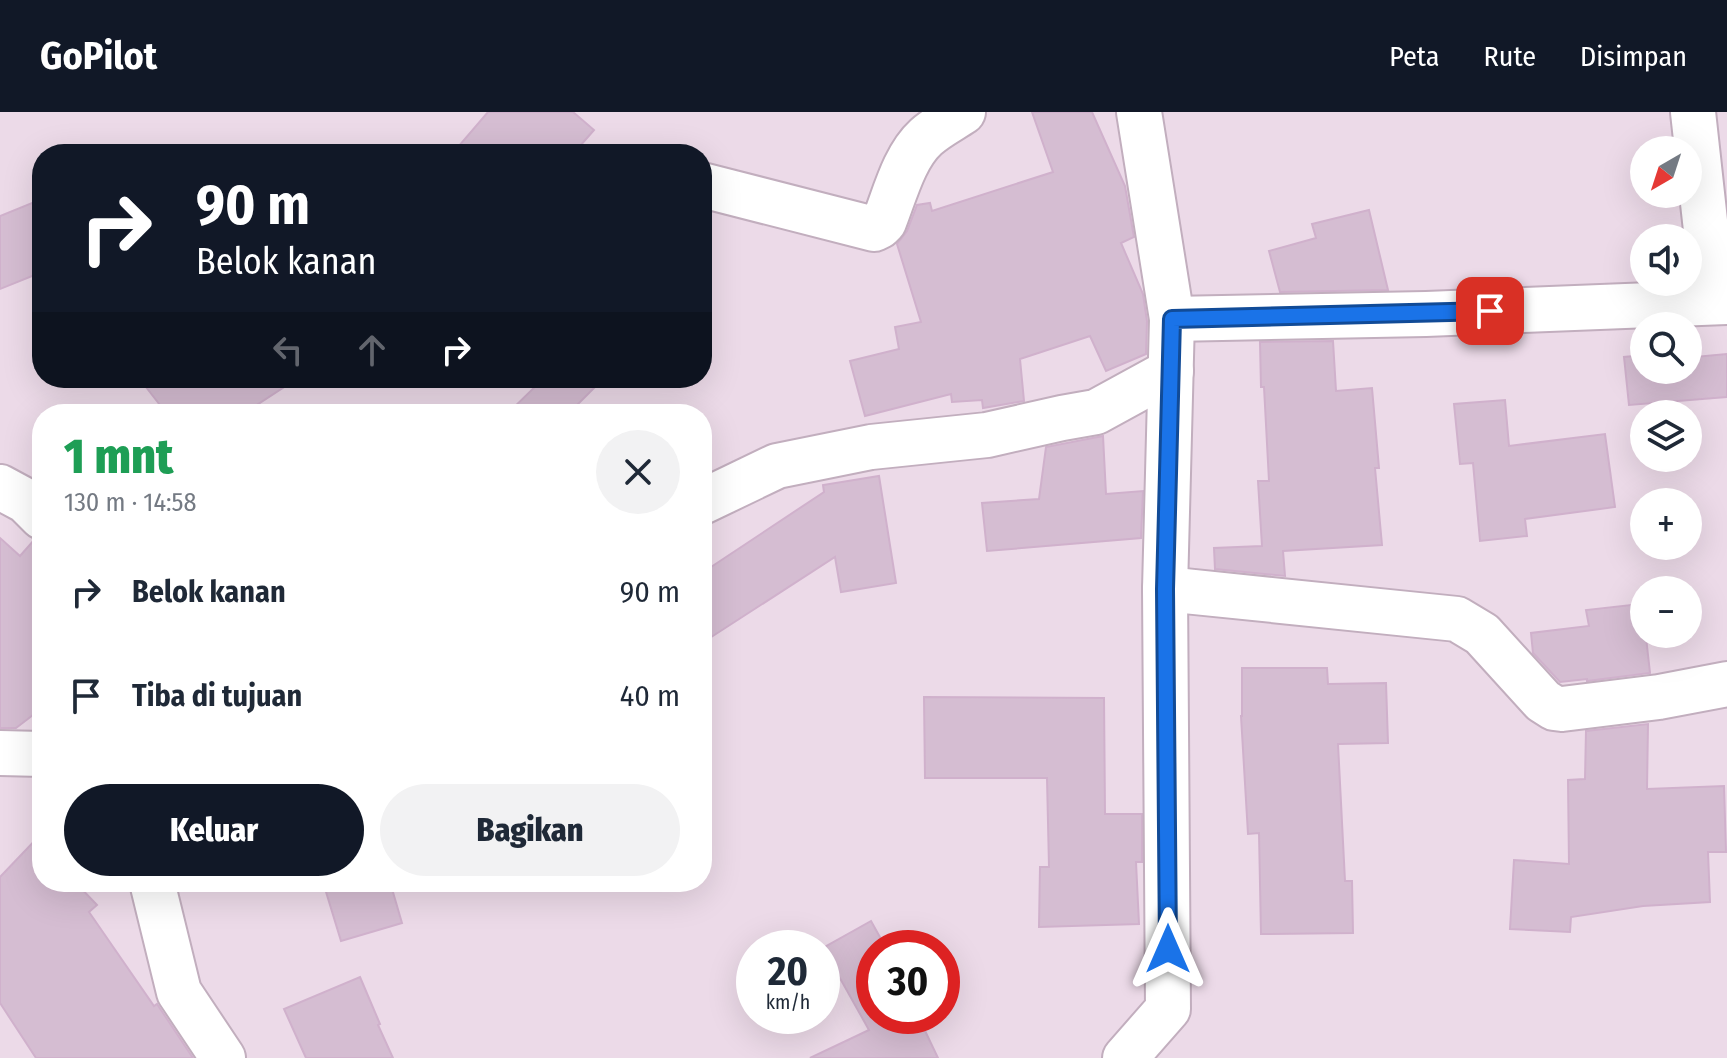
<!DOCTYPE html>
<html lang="id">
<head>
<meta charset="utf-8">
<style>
  :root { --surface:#fff; --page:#f2f2f3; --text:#1f2937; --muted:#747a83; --accent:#111827 }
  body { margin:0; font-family:"Fira Sans Condensed",sans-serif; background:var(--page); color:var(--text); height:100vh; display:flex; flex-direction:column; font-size:30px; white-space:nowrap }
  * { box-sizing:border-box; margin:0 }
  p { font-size:26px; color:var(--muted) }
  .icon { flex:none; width:44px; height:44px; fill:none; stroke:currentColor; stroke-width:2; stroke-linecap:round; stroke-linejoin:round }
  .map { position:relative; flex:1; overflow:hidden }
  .details { position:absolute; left:32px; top:292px; width:680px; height:488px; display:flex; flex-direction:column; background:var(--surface); border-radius:32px; box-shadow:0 8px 32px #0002 }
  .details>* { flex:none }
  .guide { position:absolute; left:32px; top:32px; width:680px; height:244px; border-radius:32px; box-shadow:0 8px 32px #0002; background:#111827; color:#fff; overflow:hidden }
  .needle { width:52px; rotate:219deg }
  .fabs { position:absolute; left:1630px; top:24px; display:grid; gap:16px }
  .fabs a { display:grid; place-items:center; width:72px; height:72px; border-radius:50%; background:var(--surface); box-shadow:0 8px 32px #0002; font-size:40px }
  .speed { position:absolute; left:736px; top:818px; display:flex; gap:16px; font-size:40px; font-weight:700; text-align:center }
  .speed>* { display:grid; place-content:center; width:104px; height:104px; border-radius:50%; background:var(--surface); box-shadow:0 8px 32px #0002; line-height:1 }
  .speed small { font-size:20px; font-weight:400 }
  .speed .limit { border:12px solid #d22; background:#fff; color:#111 }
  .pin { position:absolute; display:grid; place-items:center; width:68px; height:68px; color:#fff; margin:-34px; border-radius:16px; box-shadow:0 4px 12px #0006 }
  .me { position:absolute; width:88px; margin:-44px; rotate:0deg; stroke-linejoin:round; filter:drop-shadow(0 0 6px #0008) }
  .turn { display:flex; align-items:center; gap:28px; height:168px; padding:0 32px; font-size:36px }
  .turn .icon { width:104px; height:104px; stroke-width:2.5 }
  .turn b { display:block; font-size:56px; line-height:68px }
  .lanes { display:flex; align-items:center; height:76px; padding:0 32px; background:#0003; justify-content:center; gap:40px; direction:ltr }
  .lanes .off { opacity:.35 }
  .round { display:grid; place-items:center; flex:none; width:84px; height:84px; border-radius:42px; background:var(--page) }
  .summary { display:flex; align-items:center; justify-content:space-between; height:136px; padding:0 32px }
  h1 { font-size:48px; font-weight:800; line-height:60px; color:#1e9e55 }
  .button { display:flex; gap:16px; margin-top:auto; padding:16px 32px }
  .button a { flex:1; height:92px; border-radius:48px; background:var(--accent); color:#fff; font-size:32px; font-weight:800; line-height:92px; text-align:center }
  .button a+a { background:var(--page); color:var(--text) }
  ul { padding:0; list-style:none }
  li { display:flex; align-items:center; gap:24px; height:104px; padding:0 32px }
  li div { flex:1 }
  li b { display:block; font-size:30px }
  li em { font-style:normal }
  header { display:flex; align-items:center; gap:48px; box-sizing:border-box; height:112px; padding:0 40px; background:var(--accent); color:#fff }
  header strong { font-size:38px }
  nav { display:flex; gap:44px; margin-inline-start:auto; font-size:28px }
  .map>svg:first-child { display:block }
  .residential { fill:#ecdae8; fill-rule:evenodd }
  .building { fill:#d5bdd2; stroke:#d0b1cc; stroke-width:2 }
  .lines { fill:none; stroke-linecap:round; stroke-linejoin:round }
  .minor-casing { stroke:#c2aebe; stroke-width:48 }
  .minor { stroke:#fff; stroke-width:44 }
  .route-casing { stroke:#114b97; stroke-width:20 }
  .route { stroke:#1a73e8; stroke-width:14 }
</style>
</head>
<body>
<header>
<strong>GoPilot</strong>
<nav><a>Peta</a><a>Rute</a><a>Disimpan</a></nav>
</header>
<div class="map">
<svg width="1727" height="946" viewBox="0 0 1727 946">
  <rect width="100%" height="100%" fill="#f4e8f1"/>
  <path class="residential" d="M0 0H1727V946H0ZM1644 38H1688V82H1644ZM42 42H702V266H42ZM1644 126H1688V170H1644ZM1644 214H1688V258H1644ZM42 302H702V770H42ZM1644 302H1688V346H1644ZM1644 390H1688V434H1644ZM1644 478H1688V522H1644ZM754 836H822V904H754ZM874 836H942V904H874Z"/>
  <g class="building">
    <path d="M488 0H573L594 18 573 42H452Z"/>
    <path d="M1032 0H1092L1125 74 1134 125 1121 131 1143 182 1147 209 1146 242 1106 259 1090 224 1020 247 1024 289 983 296 982 288 952 290 951 282 865 304 850 249 899 237 895 215 921 210 897 132 907 119 917 93 930 91 932 99 1053 60Z"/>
    <path d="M42 87V160L0 177V104Z"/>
    <path d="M1369 98 1388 178 1280 180 1269 139 1316 126 1312 112Z"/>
    <path d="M1692 216 1695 245 1727 242V285L1629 293 1624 245 1644 243V258H1688V217Z"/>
    <path d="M1333 229 1336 279 1372 276 1379 356H1375L1382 433 1283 439 1285 464 1215 457 1214 436 1262 434 1258 369H1269L1264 275H1261L1260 230Z"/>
    <path d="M139 266H298L243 302H167Z"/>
    <path d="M544 266H604L568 302H507Z"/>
    <path d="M1505 288 1509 334 1605 322 1615 395 1525 407 1527 424 1480 429 1473 351 1460 352 1454 292Z"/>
    <path d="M1103 324 1106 382 1143 379 1141 426 987 439 982 391 1039 387 1046 335Z"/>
    <path d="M879 364 896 471 841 480 835 445 702 531V461L824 380 823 373Z"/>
    <path d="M0 426 20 444 34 428 42 429V596L16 616H0Z"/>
    <path d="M1640 492 1644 522 1646 525 1650 561 1587 569V567L1560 570 1533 541 1531 521 1589 514 1586 498Z"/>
    <path d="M1242 556H1327L1328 572 1386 571 1388 631 1338 632 1345 769H1352L1353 821 1261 822 1259 721 1248 722 1241 604H1242Z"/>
    <path d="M924 585 1104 586 1105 702H1142V750H1136L1139 812 1039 815 1040 755H1049L1047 666H925Z"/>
    <path d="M1648 612 1647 677 1724 674 1726 740H1708L1710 790 1643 794 1571 805 1570 820 1510 817 1514 748 1569 752 1568 668 1585 667 1586 619Z"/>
    <path d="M42 721V770H75L97 793 89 800 154 894 157 892 193 946H36L0 891V765Z"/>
    <path d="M323 770H390L402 811 341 829Z"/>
    <path d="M871 809 886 836H874V904H918L938 946H810L869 918 823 836Z"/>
    <path d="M360 865 380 912 378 913 393 946H306L284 897Z"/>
  </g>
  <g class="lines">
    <g class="minor-casing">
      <g id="minor">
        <path d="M1693 0 1706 118 1711 190"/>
        <path d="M702 73 874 117 880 114 884 110C895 82 904 45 926 25 937 15 951 8 963 0"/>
        <path d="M1172 207 1426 202 1727 190"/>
        <path d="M0 375 26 389 42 405"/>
        <path d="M702 390 777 354 871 335 987 323 1062 306 1096 300 1171 259"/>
        <path d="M1165 477 1457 507 1482 522 1543 589 1554 596 1562 597 1659 585 1727 572"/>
        <path d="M0 641 42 642"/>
        <path d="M152 770 179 880 223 946"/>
        <path d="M1125 946 1168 897 1165 477 1172 207 1139 0"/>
      </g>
    </g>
    <use href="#minor" class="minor"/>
  </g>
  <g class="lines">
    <g class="route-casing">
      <path id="route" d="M1168 837 1165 477 1172 207 1490 199"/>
    </g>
    <use href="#route" class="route"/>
  </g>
</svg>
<div class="fabs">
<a><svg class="needle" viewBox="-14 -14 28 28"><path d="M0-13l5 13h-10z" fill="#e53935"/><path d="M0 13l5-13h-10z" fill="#747a83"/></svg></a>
<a><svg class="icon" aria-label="sound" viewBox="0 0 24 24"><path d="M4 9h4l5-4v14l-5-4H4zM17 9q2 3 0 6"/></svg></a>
<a><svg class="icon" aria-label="search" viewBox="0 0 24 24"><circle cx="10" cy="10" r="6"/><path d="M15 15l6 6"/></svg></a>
<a><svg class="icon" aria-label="layers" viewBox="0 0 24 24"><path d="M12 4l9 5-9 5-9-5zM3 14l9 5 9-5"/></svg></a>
<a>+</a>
<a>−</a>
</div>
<div class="speed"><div>20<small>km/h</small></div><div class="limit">30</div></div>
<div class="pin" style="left:1490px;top:199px;background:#d93025"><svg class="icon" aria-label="arrive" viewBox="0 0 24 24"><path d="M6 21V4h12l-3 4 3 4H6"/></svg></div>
<svg class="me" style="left:1168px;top:837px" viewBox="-20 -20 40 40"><path d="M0-17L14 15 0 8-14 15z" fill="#1a73e8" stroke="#fff" stroke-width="4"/></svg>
<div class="guide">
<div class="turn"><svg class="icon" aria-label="right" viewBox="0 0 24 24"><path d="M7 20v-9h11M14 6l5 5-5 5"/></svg><div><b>90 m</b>Belok kanan</div></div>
<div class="lanes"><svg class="icon off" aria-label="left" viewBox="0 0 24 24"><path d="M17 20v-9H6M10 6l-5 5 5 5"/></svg><svg class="icon off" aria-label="ahead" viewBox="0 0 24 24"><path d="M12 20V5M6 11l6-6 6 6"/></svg><svg class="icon" aria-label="right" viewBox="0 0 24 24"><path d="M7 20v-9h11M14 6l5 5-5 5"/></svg></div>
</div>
<section class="details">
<div class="summary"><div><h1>1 mnt</h1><p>130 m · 14:58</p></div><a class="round"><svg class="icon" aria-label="close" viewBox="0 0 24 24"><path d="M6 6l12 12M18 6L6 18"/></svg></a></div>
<ul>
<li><svg class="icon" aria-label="right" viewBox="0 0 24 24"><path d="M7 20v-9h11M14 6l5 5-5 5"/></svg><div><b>Belok kanan</b></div><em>90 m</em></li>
<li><svg class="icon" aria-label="arrive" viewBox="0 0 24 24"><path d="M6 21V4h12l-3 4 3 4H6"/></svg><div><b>Tiba di tujuan</b></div><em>40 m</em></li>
</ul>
<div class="button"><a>Keluar</a><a>Bagikan</a></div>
</section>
</div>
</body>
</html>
